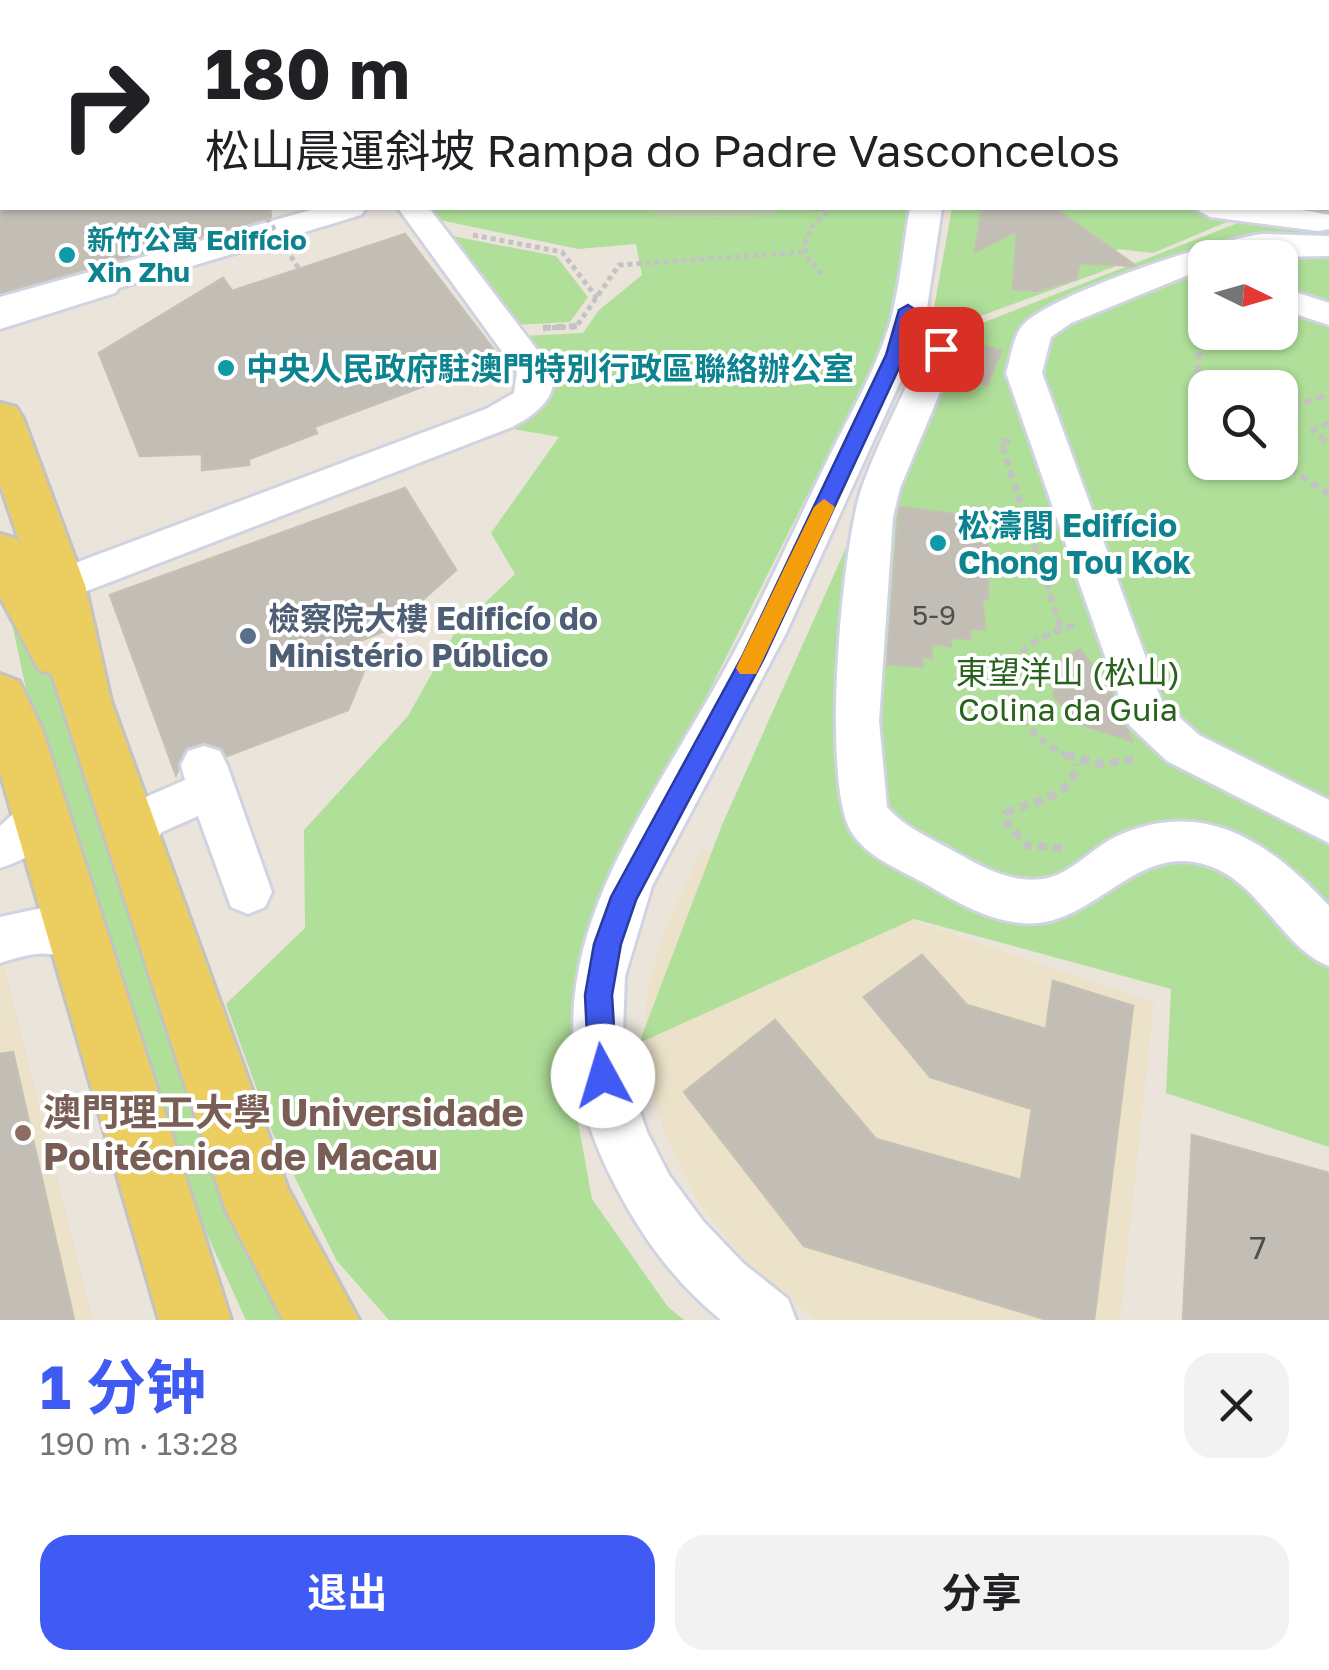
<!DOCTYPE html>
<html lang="zh">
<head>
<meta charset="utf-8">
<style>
  :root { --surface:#fff; --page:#f2f2f2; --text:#202124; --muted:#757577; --accent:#3f5bf3 }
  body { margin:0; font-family:"Golos Text","Noto Sans SC",sans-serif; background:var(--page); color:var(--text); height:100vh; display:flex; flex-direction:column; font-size:38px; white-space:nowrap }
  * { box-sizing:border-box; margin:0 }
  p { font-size:32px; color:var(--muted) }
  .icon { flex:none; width:55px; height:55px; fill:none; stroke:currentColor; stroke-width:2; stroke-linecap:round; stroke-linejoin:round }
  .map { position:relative; height:1320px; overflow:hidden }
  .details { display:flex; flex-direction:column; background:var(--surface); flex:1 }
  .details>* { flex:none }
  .top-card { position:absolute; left:0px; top:0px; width:1330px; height:210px; box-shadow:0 2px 8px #0004; background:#fff; color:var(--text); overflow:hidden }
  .needle { width:65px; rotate:95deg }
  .controls { position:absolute; left:1188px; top:240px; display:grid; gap:20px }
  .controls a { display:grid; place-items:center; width:110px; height:110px; border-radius:20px; background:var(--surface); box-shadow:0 2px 8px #0004; font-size:50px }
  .pin { position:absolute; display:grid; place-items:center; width:85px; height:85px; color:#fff; margin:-42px; border-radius:20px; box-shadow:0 5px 15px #0006 }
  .me { position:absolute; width:110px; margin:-55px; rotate:354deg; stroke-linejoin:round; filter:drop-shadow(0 0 8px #0008) }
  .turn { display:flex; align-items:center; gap:35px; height:210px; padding:0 40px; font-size:45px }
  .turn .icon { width:130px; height:130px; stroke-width:2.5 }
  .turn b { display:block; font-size:70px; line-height:85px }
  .round { display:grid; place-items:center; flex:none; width:105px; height:105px; border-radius:30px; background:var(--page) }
  .overview { display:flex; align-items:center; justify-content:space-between; height:170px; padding:0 40px }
  h1 { font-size:60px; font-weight:700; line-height:75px; color:var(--accent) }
  .action { display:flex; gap:20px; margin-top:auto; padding:20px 40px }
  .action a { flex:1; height:115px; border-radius:30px; background:var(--accent); color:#fff; font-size:40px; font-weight:700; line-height:115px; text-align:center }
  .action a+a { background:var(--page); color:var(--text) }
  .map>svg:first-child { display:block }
  .education { fill:#ece2ca }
  .green { fill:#afdf99; fill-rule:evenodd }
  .cemetery { fill:#c2d4b2 }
  .building { fill:#c2beb6; stroke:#c5c0b4; stroke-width:2.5 }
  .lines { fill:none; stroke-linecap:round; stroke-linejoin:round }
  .minor-casing { stroke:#d0d3e1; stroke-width:6 }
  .major-casing { stroke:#c3c3c3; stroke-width:6 }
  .path-far2 { stroke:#c3c3c3; stroke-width:5; stroke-dasharray:5 4; stroke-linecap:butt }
  .path-far1 { stroke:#c3c3c3; stroke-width:6; stroke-dasharray:8 5; stroke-linecap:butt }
  .path { stroke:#c3c3c3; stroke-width:8; stroke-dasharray:9 6; stroke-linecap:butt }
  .minor { fill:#fff; fill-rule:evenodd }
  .major { fill:#ebce5f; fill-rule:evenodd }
  .path-bridge { stroke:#c3c3c3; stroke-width:5; stroke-dasharray:5 4; stroke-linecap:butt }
  .route { fill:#3f5bf3; stroke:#293b9e; stroke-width:2.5 }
  .slow { fill:#f59e0b }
  .culture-dot { fill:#0f9aa8; stroke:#fff; stroke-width:4 }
  .service-dot { fill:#5c6f8a; stroke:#fff; stroke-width:4 }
  .education-dot { fill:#8d6e63; stroke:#fff; stroke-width:4 }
  .labels { text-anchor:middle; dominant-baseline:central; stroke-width:8; stroke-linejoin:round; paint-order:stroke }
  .far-culture-label { font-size:28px; font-weight:bold; fill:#0d838f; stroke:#fff; text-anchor:start }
  .number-label { font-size:28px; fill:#4e4e4c }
  .culture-label { font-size:32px; font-weight:bold; fill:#0d838f; stroke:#fff; text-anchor:start }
  .service-label { font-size:32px; font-weight:bold; fill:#4e5e75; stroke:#fff; text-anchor:start }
  .park-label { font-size:32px; fill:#28621c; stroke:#fff }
  .near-number-label { font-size:32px; fill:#4e4e4c }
  .near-education-label { font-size:38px; font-weight:bold; fill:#785e54; stroke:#fff; text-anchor:start }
</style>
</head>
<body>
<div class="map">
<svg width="1329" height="1320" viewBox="0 0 1329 1320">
  <rect width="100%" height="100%" fill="#eae4db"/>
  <g class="education">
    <path d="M702 849 1154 1002 1120 1320H815L748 1265 696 1198 663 1129 644 1068 647 995 662 936Z"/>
    <path d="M0 947 93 1320H0Z"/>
  </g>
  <g class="green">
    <path d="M1329 175V1147L1166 1093 1171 989 914 919 639 1043 722 825 939 340 1248 219V208H1328ZM1205 258H1280V332H1205ZM1205 388H1280V462H1205Z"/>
    <path d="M426 208H644L664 217 775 216V208H919L898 314 600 909 567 1062 592 1199 668 1307 684 1320H389L337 1261 273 1134 226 1004 305 928 304 830 408 716 455 632 515 574 491 533 559 437 502 427 540 404 522 336 583 333 599 310 642 275 636 244 578 249 435 219Z"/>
    <path d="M952 208H1176L1241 216 1153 253 1117 249 1114 267 948 328 934 308Z"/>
    <path d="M447 235 556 256 588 297 570 322 514 325Z"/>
    <path d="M8 605 69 708 287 1320H246L169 1151 29 703Z"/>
  </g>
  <path class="cemetery" d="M644 208H775L776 216 664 217Z"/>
  <g class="building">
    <path d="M0 208H270L271 217 0 293Z"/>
    <path d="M982 208H1062L1057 210 1136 266 1079 263 1076 279 1037 291 1013 289 1017 231 975 252Z"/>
    <path d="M405 234 500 358 314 427 317 433 249 459V465L202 470V454L140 456 99 353 223 278 232 291Z"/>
    <path d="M962 340 1001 351 987 385 951 376Z"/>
    <path d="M405 488 456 570 390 629 352 644 366 666 348 710 227 756 221 747 205 742 187 747 176 775 110 595Z"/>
    <path d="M899 507 987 518 988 599H982L985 629H969L971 639 950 638 951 646 931 644 932 658 922 657 923 667 887 664Z"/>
    <path d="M1080 649 1110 691 1132 741 1077 723 1054 696 1055 667Z"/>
    <path d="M922 955 967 1005 1046 1029 1053 981 1133 1006 1094 1320H1048L804 1246 684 1092 775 1020 876 1139 1021 1180 1032 1109 930 1077 864 997Z"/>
    <path d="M13 1052 74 1320H0V1054Z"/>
    <path d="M1192 1135 1329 1173V1320H1183Z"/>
  </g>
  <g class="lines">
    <g class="minor-casing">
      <g id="minor">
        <path d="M449 0H475L476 2H450Z"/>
        <path d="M966 0H993L994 2H968Z"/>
        <rect x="0" y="167" width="2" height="18"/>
        <path d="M318 208H366L361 215 119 288 115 293 0 329V297Z"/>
        <path d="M398 208H429L547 363C566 392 536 415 512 427L74 596 60 601 46 596 40 585 46 574 486 409 514 393 517 372Z"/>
        <path d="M910 208H942L927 308 946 322 958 349 900 488 893 517 879 721 887 807C906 829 933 839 957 853 984 868 1010 883 1043 879 1070 875 1091 849 1115 837 1203 796 1270 842 1329 906V966C1278 947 1258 872 1194 862 1128 852 1089 930 1021 923 986 920 953 900 924 883 899 869 866 857 851 831 821 781 842 544 862 487 879 440 903 395 924 349L920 338 786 633 652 886 625 976 623 1033 632 1089 647 1132 669 1175 703 1221 743 1263 788 1299 796 1320H721C673 1281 638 1232 611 1177 506 966 643 826 737 647 770 585 798 520 829 457 850 414 875 372 889 326 900 289 903 247 910 208Z"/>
        <path d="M1194 208C1238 205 1286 205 1329 215V229L1318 231 1210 217Z"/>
        <path d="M1262 234 1329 236V256L1205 258V268L1071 323 1051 337 1042 373 1162 702 1199 735 1329 800V843L1167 761 1129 725 1006 373C1011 358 1013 334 1025 323 1058 292 1215 240 1262 234Z"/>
        <path d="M1280 287 1329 303V325L1280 309Z"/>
        <path d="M204 746 220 751 227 765 272 892 265 907 248 914 231 907 198 816 162 832 148 852 131 858 114 852 108 837 130 804 185 780 181 765 188 751Z"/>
        <path d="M41 797 57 803 64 817C50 848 31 857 0 868V826L25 803Z"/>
        <path d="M51 906 96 924 104 940 96 956 79 963C44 949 37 952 0 963V917Z"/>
      </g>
    </g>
    <g class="major-casing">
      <g id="major">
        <path d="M0 403 16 407 23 418 85 585 111 701 288 1189 359 1320H283L225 1208 52 674 39 670 0 597V534L17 539 21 546 0 484Z"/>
        <path d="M0 674 19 681 42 729 231 1320H159L0 772Z"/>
      </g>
    </g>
    <g class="path-far2">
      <path d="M813 208 829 211"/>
      <path d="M473 235 562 252 597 298"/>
      <path d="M822 274 809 261 804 245 812 226 832 208"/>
      <path d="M543 328 576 327 619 265 805 252"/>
    </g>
    <g class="path-far1">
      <path d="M543 328 577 326"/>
      <path d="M1205 411 1197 378 1200 347 1219 332"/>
      <path d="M1280 412 1329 394"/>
      <path d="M1329 423 1313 430 1329 444"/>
      <path d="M1010 441 1001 442 1061 628"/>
      <path d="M1279 462 1329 494"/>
      <path d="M1074 625C1053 633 1027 639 1016 662 999 701 1038 748 1074 758"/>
    </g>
    <g class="path">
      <path d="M1066 755 1101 764 1139 758"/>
      <path d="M1062 848 1028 846 1008 825 1006 813C1036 798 1068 802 1078 764"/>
    </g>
    <use href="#minor" class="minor"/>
    <use href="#major" class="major"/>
    <path class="path-bridge" d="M267 218 299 269"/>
  </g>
  <path class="route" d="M908 305 941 326 950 349 934 353 926 333 913 323 905 355 764 658 636 900 621 944 612 995 617 1076 613 1086 603 1090 593 1086 589 1076 585 995 594 944 611 897 743 655 886 355 899 310Z"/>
  <path class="slow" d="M824 499 835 507 759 668 756 674H740L736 668 814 507Z"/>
  <g class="culture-dot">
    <circle cx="67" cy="255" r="10"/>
    <circle cx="226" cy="368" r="10"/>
    <circle cx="938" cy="543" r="10"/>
  </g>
  <circle class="service-dot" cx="248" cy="636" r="10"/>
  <circle class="education-dot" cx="23" cy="1133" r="10"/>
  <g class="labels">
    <g class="far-culture-label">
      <text x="87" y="239">新竹公寓 Edifício<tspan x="87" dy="32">Xin Zhu</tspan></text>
    </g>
    <g class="number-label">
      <text x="934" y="614">5-9</text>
    </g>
    <g class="culture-label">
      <text x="246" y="368">中央人民政府駐澳門特別行政區聯絡辦公室</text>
      <text x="958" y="525">松濤閣 Edifício<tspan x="958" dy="37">Chong Tou Kok</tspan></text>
    </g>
    <g class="service-label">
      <text x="268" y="618">檢察院大樓 Edificío do<tspan x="268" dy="37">Ministério Público</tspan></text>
    </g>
    <g class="park-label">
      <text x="1068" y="672">東望洋山 (松山)<tspan x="1068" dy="37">Colina da Guia</tspan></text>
    </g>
    <g class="near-number-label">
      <text x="1258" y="1247">7</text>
    </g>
    <g class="near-education-label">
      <text x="43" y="1111">澳門理工大學 Universidade<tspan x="43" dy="44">Politécnica de Macau</tspan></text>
    </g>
  </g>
</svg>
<div class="controls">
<a><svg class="needle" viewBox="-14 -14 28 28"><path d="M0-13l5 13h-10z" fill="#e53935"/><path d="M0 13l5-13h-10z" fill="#757577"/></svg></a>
<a><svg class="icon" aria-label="search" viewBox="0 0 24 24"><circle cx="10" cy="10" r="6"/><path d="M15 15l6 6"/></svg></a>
</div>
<div class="pin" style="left:941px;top:349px;background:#d93025"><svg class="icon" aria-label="arrive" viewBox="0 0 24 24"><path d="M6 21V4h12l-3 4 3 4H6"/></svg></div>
<svg class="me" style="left:603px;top:1076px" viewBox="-20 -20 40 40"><circle r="19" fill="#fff"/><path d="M0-13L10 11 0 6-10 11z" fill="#3f5bf3"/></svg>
<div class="top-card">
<div class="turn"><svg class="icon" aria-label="right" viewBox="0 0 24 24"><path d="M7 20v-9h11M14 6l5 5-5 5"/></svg><div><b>180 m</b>松山晨運斜坡 Rampa do Padre Vasconcelos</div></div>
</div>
</div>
<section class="details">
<div class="overview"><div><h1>1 分钟</h1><p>190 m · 13:28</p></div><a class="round"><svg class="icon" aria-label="close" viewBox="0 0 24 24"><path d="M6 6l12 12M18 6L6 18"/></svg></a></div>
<div class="action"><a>退出</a><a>分享</a></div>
</section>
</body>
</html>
